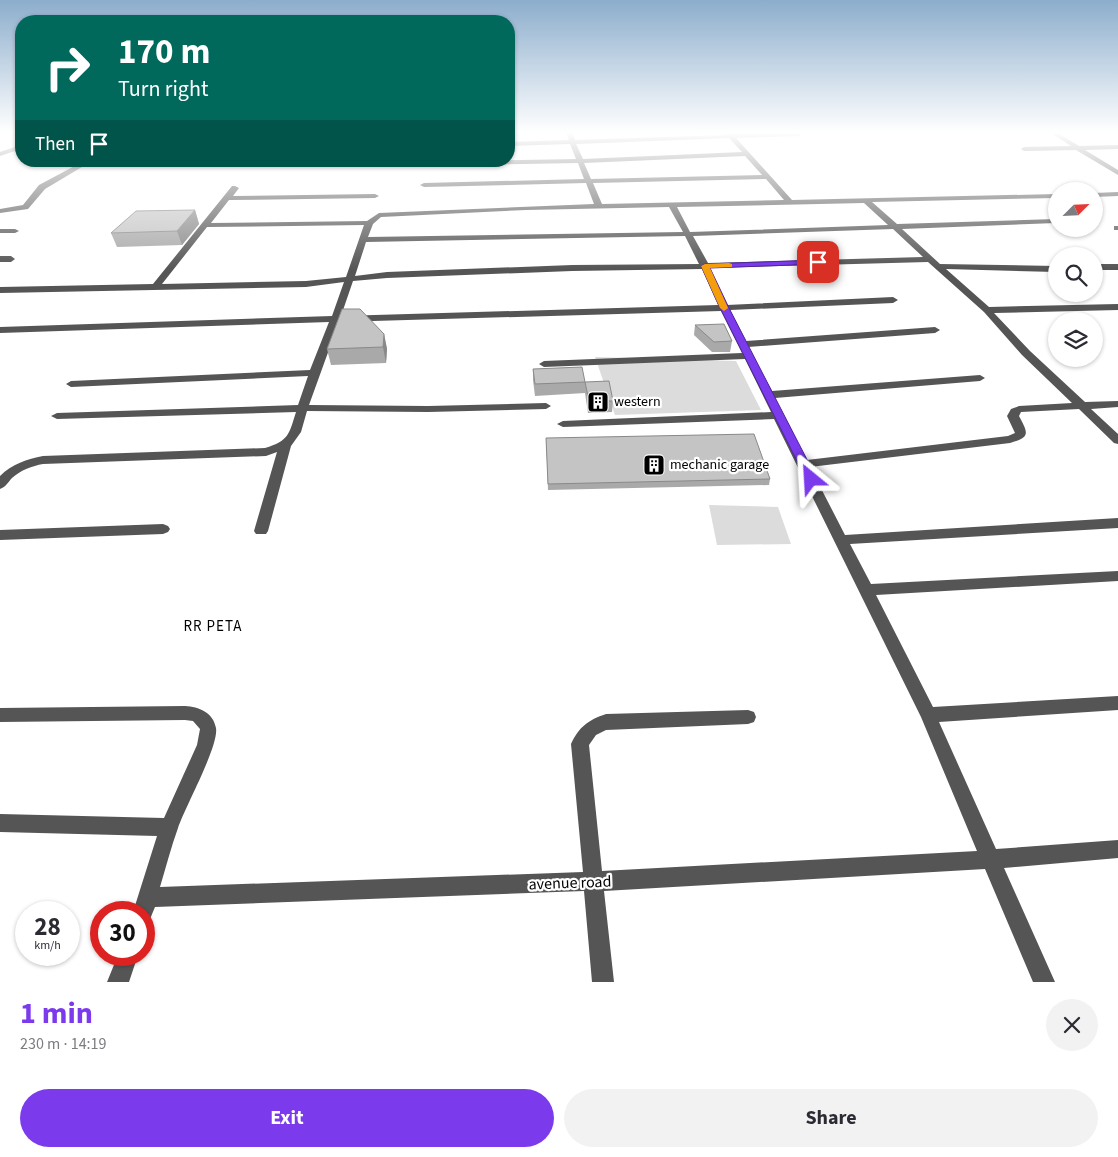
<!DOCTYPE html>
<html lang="en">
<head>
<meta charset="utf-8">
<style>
  :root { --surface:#fff; --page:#f2f2f3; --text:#2b2b33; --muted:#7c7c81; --accent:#7c3aed }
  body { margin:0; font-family:"Source Sans 3",sans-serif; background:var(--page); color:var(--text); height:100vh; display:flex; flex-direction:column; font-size:19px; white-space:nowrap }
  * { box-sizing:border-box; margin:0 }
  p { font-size:16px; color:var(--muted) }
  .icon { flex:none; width:28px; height:28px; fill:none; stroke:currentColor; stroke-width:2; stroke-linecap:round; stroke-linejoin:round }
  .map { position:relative; height:982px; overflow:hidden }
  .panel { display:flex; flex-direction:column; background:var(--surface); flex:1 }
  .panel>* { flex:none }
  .top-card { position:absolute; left:15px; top:15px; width:500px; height:152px; border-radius:20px; box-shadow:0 1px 4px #0004; background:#00695c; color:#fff; overflow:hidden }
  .needle { width:32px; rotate:66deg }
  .controls { position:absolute; left:1048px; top:182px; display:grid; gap:10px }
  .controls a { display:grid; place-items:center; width:55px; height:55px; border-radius:50%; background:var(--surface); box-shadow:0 1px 4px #0004; font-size:25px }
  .speed { position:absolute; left:15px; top:901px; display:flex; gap:10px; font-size:25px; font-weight:700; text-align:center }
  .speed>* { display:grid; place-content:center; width:65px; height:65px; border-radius:50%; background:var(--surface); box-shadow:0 1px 4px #0004; line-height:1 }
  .speed small { font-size:12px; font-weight:400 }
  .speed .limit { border:8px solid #d22; background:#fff; color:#111 }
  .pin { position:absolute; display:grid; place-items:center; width:42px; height:42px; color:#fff; margin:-21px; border-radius:10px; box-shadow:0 2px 8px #0006 }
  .me { position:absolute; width:55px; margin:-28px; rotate:333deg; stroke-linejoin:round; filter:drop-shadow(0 0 4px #0008) }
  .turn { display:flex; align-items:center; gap:18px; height:105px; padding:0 20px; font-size:22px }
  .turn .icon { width:65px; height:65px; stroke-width:2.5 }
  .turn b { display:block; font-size:35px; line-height:42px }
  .then { display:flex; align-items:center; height:48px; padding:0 20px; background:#0003; gap:10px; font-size:19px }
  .round { display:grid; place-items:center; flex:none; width:52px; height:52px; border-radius:26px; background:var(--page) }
  .head { display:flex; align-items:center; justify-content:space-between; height:85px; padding:0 20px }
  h1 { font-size:30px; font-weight:700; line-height:38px; color:var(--accent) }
  .cta { display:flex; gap:10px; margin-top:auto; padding:10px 20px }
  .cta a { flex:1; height:58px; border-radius:30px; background:var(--accent); color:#fff; font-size:20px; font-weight:700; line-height:58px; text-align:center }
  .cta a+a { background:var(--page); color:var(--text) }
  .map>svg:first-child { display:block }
  .green { fill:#dcdcdc }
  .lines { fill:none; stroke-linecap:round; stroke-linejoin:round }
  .minor { fill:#555; fill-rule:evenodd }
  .wall { fill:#a9a9a9 }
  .shaded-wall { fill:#898989 }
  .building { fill:#c4c4c4; stroke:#898989 }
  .route { fill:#7c3aed; stroke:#51269a }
  .slow { fill:#f59e0b }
  .labels { text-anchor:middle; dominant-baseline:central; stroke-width:4.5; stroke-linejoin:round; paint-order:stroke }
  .poi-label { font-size:14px; fill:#000; stroke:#fff; text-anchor:start }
  .neighbourhood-label { font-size:15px; letter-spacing:1px; fill:#000; stroke:#fff }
  .near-street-label { font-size:16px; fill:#000; stroke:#fff }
</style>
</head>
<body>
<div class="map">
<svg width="1118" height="982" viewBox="0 0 1118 982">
  <rect width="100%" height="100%" fill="#fff"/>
  <g class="green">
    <path d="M595 357 736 361 761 410 615 415Z"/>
    <path d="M709 505 778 507 791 544 717 545Z"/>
  </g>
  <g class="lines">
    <g class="minor">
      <path d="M566 133H572L575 140 726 135 725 133 733 134 801 133 799 136 736 138 792 200 1056 194V198L872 202 897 224 1056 219V223L902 229 940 264 1056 266V272L946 269 989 307 1118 304V310L994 313 1030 351 1085 402 1118 401V407L1091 409 1118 434V444L1114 443 1079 409 1021 412 1019 416C1028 433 1031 437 1010 443L810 467 845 535 1118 518V528L850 544 871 584 1118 571V581L876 595 933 707 1118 696V710L939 722 996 849 1118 840V858L1004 868 1055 982H1033L985 869 604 891 614 982H592L584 891 155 907 150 919 144 922V912H133L157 836 0 832V814L164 818 197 745 200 729 193 721 185 720 0 722V708L185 706C199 707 213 712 216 728 219 746 185 807 178 828 171 847 166 867 160 887L583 872 571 744C579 727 588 720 606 714L748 710 754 712 756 717 754 722 748 724 606 730 596 735 589 745 602 871 977 851 921 717 774 419 563 427 557 424 563 421 771 412 745 359 544 367 539 364 544 361 742 353 721 311 339 322 309 405 428 406 546 403 551 406 546 409 428 412 307 411 301 432 291 446 268 531 266 534H256L254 531 277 452 266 456 43 464C32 466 21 470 12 478 8 482 6 487 0 489V476C12 464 27 459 43 456L265 448C289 441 289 434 296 412L57 419 51 416 57 413 298 405 308 376 71 387 66 384 71 381 310 370 329 322 0 333V327L332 316 344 282 306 287 0 293V287L153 284 232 186H235L239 188 233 196 375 194 379 196 375 198 229 200 211 223 367 221 379 213 594 204 586 183 424 187 420 185 424 183 584 179 578 163 425 166 422 164 425 162 576 159 570 144 509 146V142L569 140ZM729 138 742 152 583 159 576 144ZM745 156 762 175 591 179 584 163ZM766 179 784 200 602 204 593 183ZM864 203 888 225 690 232 677 207ZM669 207 683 232 368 237 373 224 381 217 526 210ZM364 225 346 277 306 281 162 284 207 227ZM893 229 923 257 708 263 693 236ZM685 236 699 264 572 265 387 272 355 276 366 242ZM928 262 984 312 1022 355 1072 403 1019 406 1011 409 1007 416 1015 433 1008 436 807 460 775 398 980 381 985 378 980 375 772 391 748 347 935 333 940 330 935 327 746 341 730 310 893 303 898 300 893 297 727 305 710 268ZM702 269 718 305 341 316 353 281 387 278 572 271Z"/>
      <path d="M1051 133H1058L1079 146 1118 145V149L1085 150 1118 170V175L1076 150 1024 151 1021 149 1024 147 1071 146Z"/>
      <path d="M21 145V149L0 156V152Z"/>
      <path d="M84 161H92L45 189 28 209 0 213V209L23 205 39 185Z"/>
      <path d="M1118 192V196L1094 197V193Z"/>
      <rect x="1114" y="226" width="4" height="4"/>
      <path d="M0 229H15L19 231 15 233H0Z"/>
      <path d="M0 256H11L15 259 11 262H0Z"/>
      <rect x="1094" y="264" width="24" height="6"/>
      <path d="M163 524 168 526 170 529 168 532 163 534 0 540V530Z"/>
      <path d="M118 955H138L129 982H107Z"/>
    </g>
  </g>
  <g class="wall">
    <path d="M195 210 199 224 182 245 117 247 111 233Z"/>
    <path d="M695 325 732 341 730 352H712L694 335Z"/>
    <path d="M384 334 387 349 386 363 331 365 327 349Z"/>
    <path d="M533 369 585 382 613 401 612 412 588 413 585 393 535 396 533 380Z"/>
    <path d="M546 438 770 479 769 485 548 490Z"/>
  </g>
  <g class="shaded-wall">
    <path d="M195 210 199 224 182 245 177 231Z"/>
    <path d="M384 334 387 349 386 363 383 347Z"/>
  </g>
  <g class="building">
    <path d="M195 210 177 231 111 233 136 211Z"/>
    <path d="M342 309H360L384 334 383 347 327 349Z"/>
    <path d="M724 324 732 341 714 342 695 325Z"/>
    <path d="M582 367 585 382 535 384 533 369Z"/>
    <path d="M609 381 613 401H589L585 382Z"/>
    <path d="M754 434 770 479 548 484 546 438Z"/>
  </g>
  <linearGradient id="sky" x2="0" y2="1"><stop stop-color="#8cadcc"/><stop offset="0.49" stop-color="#fff"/><stop offset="1" stop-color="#fff" stop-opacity="0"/></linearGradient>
  <rect width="1118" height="270" fill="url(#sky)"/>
  <path class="route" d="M818 260 822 262 820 264 710 268 729 308 817 479 811 483 806 479 720 308 701 266 705 264Z"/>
  <path class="slow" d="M729 263 732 264V267L710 268 728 308 724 311 720 308 701 266 705 264Z"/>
  <defs>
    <g id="building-square" transform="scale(1.125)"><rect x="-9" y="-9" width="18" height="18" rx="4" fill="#000" stroke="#fff"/><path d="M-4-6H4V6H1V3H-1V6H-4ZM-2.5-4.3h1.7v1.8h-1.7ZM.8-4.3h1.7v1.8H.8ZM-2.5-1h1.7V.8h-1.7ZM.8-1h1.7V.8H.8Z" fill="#fff"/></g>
  </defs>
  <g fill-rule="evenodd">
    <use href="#building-square" x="598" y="402"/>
    <use href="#building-square" x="654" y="465"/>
  </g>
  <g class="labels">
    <g class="poi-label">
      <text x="614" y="402">western</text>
      <text x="670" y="465">mechanic garage</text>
    </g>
    <g class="neighbourhood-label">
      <text x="213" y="626">RR PETA</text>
    </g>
    <g class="near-street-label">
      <text transform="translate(570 883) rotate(-2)">avenue road</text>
    </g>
  </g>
</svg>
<div class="controls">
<a><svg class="needle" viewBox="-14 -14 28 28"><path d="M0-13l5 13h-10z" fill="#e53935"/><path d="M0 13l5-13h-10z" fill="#7c7c81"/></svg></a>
<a><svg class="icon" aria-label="search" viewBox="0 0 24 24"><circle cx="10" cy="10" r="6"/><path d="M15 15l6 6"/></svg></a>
<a><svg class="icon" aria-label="layers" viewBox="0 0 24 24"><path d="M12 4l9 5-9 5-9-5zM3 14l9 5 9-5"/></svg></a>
</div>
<div class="speed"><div>28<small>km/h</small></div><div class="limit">30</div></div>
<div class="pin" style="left:818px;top:262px;background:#d93025"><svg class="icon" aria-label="arrive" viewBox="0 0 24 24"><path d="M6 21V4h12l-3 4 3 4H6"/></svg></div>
<svg class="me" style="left:811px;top:479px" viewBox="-20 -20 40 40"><path d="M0-17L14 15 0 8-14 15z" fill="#7c3aed" stroke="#fff" stroke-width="4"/></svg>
<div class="top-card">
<div class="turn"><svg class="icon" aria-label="right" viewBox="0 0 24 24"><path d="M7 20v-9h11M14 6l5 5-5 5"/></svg><div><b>170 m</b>Turn right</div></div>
<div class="then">Then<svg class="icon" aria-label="arrive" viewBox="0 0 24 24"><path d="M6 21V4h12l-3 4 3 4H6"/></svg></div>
</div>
</div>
<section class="panel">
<div class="head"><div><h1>1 min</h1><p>230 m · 14:19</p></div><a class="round"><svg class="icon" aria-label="close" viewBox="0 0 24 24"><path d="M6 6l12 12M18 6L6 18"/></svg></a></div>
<div class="cta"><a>Exit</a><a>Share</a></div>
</section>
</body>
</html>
